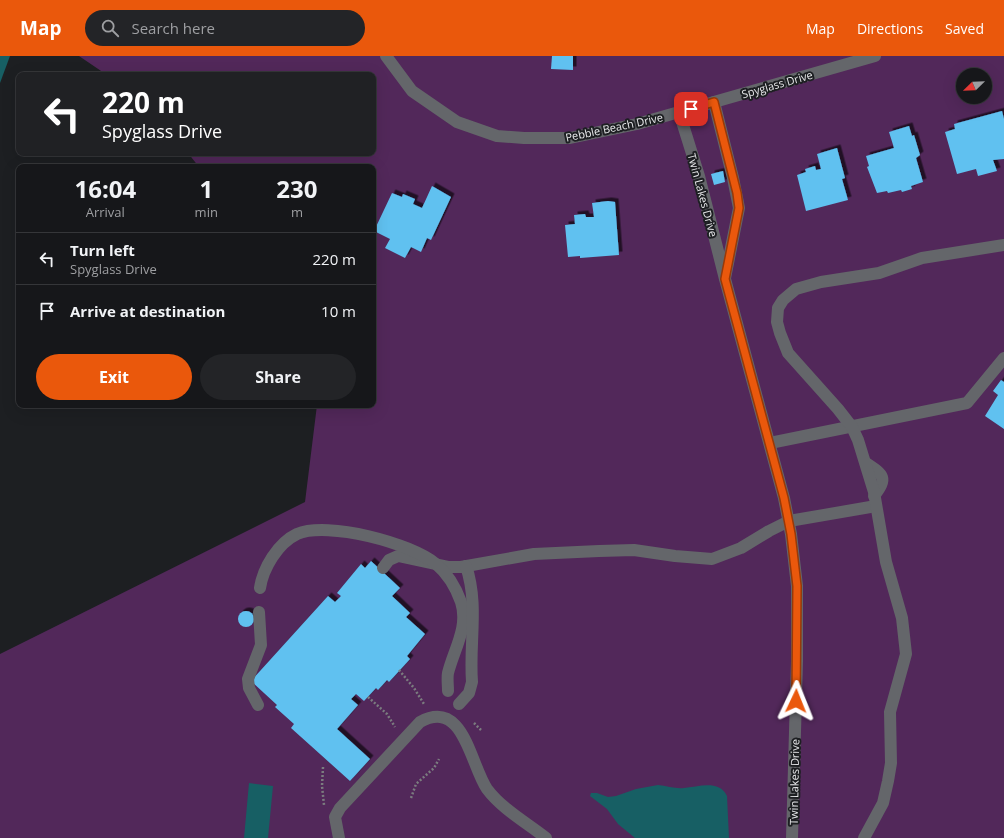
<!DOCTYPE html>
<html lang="en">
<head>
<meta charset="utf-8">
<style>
  :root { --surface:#16171a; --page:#232427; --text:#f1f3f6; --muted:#9e9fa2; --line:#353639; --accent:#ea580c }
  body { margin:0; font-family:"Open Sans",sans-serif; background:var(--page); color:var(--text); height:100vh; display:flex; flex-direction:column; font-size:15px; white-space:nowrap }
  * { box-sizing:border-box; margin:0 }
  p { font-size:13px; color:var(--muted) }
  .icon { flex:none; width:22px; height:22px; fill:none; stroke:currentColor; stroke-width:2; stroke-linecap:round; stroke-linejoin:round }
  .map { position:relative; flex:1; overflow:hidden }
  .drawer { position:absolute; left:16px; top:108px; width:360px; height:244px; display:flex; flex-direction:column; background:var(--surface); border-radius:8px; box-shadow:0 4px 16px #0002,0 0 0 1px var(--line) }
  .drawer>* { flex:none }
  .banner { position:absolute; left:16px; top:16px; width:360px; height:84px; border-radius:8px; box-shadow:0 4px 16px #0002,0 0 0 1px var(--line); background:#202124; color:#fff; overflow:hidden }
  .needle { width:26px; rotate:247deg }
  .controls { position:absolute; left:956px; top:12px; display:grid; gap:8px }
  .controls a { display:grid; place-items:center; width:36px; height:36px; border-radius:50%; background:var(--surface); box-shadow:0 4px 16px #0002,0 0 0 1px var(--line); font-size:20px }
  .pin { position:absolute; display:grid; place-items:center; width:34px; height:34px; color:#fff; margin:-17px; border-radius:8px; box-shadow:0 2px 6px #0006 }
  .me { position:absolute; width:44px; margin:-22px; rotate:2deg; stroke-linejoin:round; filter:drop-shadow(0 0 3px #0008) }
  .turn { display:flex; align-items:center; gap:14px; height:84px; padding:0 20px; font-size:18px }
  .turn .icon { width:52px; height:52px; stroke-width:2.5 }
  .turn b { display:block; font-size:28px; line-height:34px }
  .eta { display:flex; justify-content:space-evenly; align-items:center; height:68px; text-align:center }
  .eta b { font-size:24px; font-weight:700; line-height:28px }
  .cta { display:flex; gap:8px; margin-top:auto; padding:8px 20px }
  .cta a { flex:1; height:46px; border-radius:24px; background:var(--accent); color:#fff; font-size:16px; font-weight:700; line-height:46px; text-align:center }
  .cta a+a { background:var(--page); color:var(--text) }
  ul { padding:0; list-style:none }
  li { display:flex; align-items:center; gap:12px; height:52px; padding:0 20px; border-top:1px solid var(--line) }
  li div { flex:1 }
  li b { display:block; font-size:15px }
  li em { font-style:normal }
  header { display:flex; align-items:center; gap:24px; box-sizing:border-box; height:56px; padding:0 20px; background:var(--accent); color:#fff }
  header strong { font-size:19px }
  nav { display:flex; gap:22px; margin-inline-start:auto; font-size:14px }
  .search { width:280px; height:36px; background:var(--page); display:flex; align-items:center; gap:10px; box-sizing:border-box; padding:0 14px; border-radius:22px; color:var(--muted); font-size:15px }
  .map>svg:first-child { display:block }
  .green { fill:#52285a; fill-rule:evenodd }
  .water { fill:#175f64 }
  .building { fill:#60c1f0; filter:url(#shadow) }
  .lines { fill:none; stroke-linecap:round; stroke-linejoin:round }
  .path { stroke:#7b7c7f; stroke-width:2.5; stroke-dasharray:2 2; stroke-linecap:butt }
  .minor { stroke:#64666a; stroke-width:12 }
  .route-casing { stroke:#983908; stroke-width:10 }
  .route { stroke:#ea580c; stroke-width:7 }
  .labels { text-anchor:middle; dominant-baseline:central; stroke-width:4; stroke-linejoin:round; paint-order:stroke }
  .street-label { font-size:11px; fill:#e8e9eb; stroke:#1d1f22 }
</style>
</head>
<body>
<header>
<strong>Map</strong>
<div class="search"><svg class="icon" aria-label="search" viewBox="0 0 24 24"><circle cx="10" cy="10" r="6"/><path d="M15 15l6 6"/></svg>Search here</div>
<nav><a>Map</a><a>Directions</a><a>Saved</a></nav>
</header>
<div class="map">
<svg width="1004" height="782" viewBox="0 0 1004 782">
  <defs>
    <filter id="shadow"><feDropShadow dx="3.5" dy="-3.5" stdDeviation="0" flood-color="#0009"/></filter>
  </defs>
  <rect width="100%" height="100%" fill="#1d1f22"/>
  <path class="green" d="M79 0H1004V782H0V598L305 446 317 349H373V111H199L188 97H373V19H107ZM963 19H985V41H963Z"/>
  <g class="water">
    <path d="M0 0H10L0 27Z"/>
    <path d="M249 727 273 730 268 782H244Z"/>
    <path d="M658 729C667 730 676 733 684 732 698 731 719 723 727 740L729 782H635L618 768 607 753 590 740 591 737H597L608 741 616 740 636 733Z"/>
  </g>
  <g class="building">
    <path d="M552 0H573V14L551 13Z"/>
    <path d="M1002 55 1004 63V103L993 104 997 115 978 120 976 113 957 118 945 76 955 73 954 68Z"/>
    <path d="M909 70 912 80 914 79 920 99 916 102 923 126 911 130 912 133 902 136 901 134 888 137 887 135 877 137 867 111 869 110 866 100 894 92 889 76Z"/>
    <path d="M837 92 845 122 842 123 848 144 806 155 797 119 806 116 805 113 815 110 816 114 821 113 817 98Z"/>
    <path d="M723 115 725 126 714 129 711 118Z"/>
    <path d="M432 130 451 141 431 184 427 182 421 196 411 191 405 202 385 192 390 183 374 175 392 137 402 141 403 138 415 143 413 148 422 152Z"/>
    <path d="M608 145 615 146 619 199 580 202V200L568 201 565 169 575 168 574 159 585 158 586 161H594L592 147Z"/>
    <path d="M1001 324 1004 326V373L985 360 998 339 993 335Z"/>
    <path d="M371 505 400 532 392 540 410 557 406 561 425 578 407 600 410 603 389 626 387 624 378 634 376 632 364 645 356 638 351 643 358 649 337 673 370 703 350 725 291 672 294 668 275 651 277 649 251 625 328 540 335 546 341 540 337 537 361 508 365 512Z"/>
    <circle cx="246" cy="563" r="8"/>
  </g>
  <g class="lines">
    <g class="path">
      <path d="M399 614 414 632 424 648"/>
      <path d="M368 641 387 658 395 671"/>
      <path d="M474 667 481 674"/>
      <path d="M323 711 322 730 324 749"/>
      <path d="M411 742 416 728 434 712 439 703"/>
    </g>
    <g class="minor">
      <path d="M386 0 412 35 457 66 497 80 524 82H570L637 68 875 0"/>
      <path d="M714 46 733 122 739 152 725 222"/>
      <path d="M679 56 699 120 725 223 784 442 791 478 797 530V605L792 782"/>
      <path d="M770 387 967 347 1004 302"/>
      <path d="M866 407C884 419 888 422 874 440"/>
      <path d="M383 512 389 504 398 500 449 511H461L534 498 599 495 634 494 675 500 712 503 741 492 769 475 789 465 876 450"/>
      <path d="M260 532C263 512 278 487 297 478 328 465 411 487 436 508 448 518 456 532 461 546 469 571 454 593 448 617 447 622 448 629 448 635"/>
      <path d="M459 648 469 637 472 626C469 586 479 549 466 510"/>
      <path d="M258 649 249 632 248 623 261 589 259 556"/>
      <path d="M339 782 335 761 340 752 420 666C464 642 470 708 487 733 502 753 527 767 546 782"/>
      <path d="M864 782 883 747 888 725 891 707 890 656 906 598 902 562 886 506 874 436 858 384 852 371 838 353 788 297 780 277 777 266 778 252 783 244 796 233 821 226 879 217 922 202 1004 189"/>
    </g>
  </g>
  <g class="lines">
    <g class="route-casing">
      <path id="route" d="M691 53 714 46 737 137 739 152 725 223 784 442 791 478 797 530 796 645"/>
    </g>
    <use href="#route" class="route"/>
  </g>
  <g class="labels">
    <g class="street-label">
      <text transform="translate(777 28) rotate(-16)">Spyglass Drive</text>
      <text transform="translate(614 71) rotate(-12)">Pebble Beach Drive</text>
      <text transform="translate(703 139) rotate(75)">Twin Lakes Drive</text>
      <text transform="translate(794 726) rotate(-89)">Twin Lakes Drive</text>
    </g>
  </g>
</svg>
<div class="controls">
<a><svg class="needle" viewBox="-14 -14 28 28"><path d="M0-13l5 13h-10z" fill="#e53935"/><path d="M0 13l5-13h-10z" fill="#9e9fa2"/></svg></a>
</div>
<div class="pin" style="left:691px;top:53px;background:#d93025"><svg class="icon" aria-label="arrive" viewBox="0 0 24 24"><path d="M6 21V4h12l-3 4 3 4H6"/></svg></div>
<svg class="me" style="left:796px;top:645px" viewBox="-20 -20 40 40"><path d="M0-17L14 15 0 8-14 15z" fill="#ea580c" stroke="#fff" stroke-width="4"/></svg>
<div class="banner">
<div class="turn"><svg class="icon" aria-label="left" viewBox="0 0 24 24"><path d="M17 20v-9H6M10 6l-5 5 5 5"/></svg><div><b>220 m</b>Spyglass Drive</div></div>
</div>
<section class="drawer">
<div class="eta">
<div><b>16:04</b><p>Arrival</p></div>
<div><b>1</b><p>min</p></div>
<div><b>230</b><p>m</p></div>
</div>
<ul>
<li><svg class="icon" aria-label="left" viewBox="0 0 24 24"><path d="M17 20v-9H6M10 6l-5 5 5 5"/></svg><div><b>Turn left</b><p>Spyglass Drive</p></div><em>220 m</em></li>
<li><svg class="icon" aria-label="arrive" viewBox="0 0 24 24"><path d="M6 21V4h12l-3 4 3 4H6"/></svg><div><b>Arrive at destination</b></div><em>10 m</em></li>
</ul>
<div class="cta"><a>Exit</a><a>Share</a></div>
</section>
</div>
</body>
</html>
